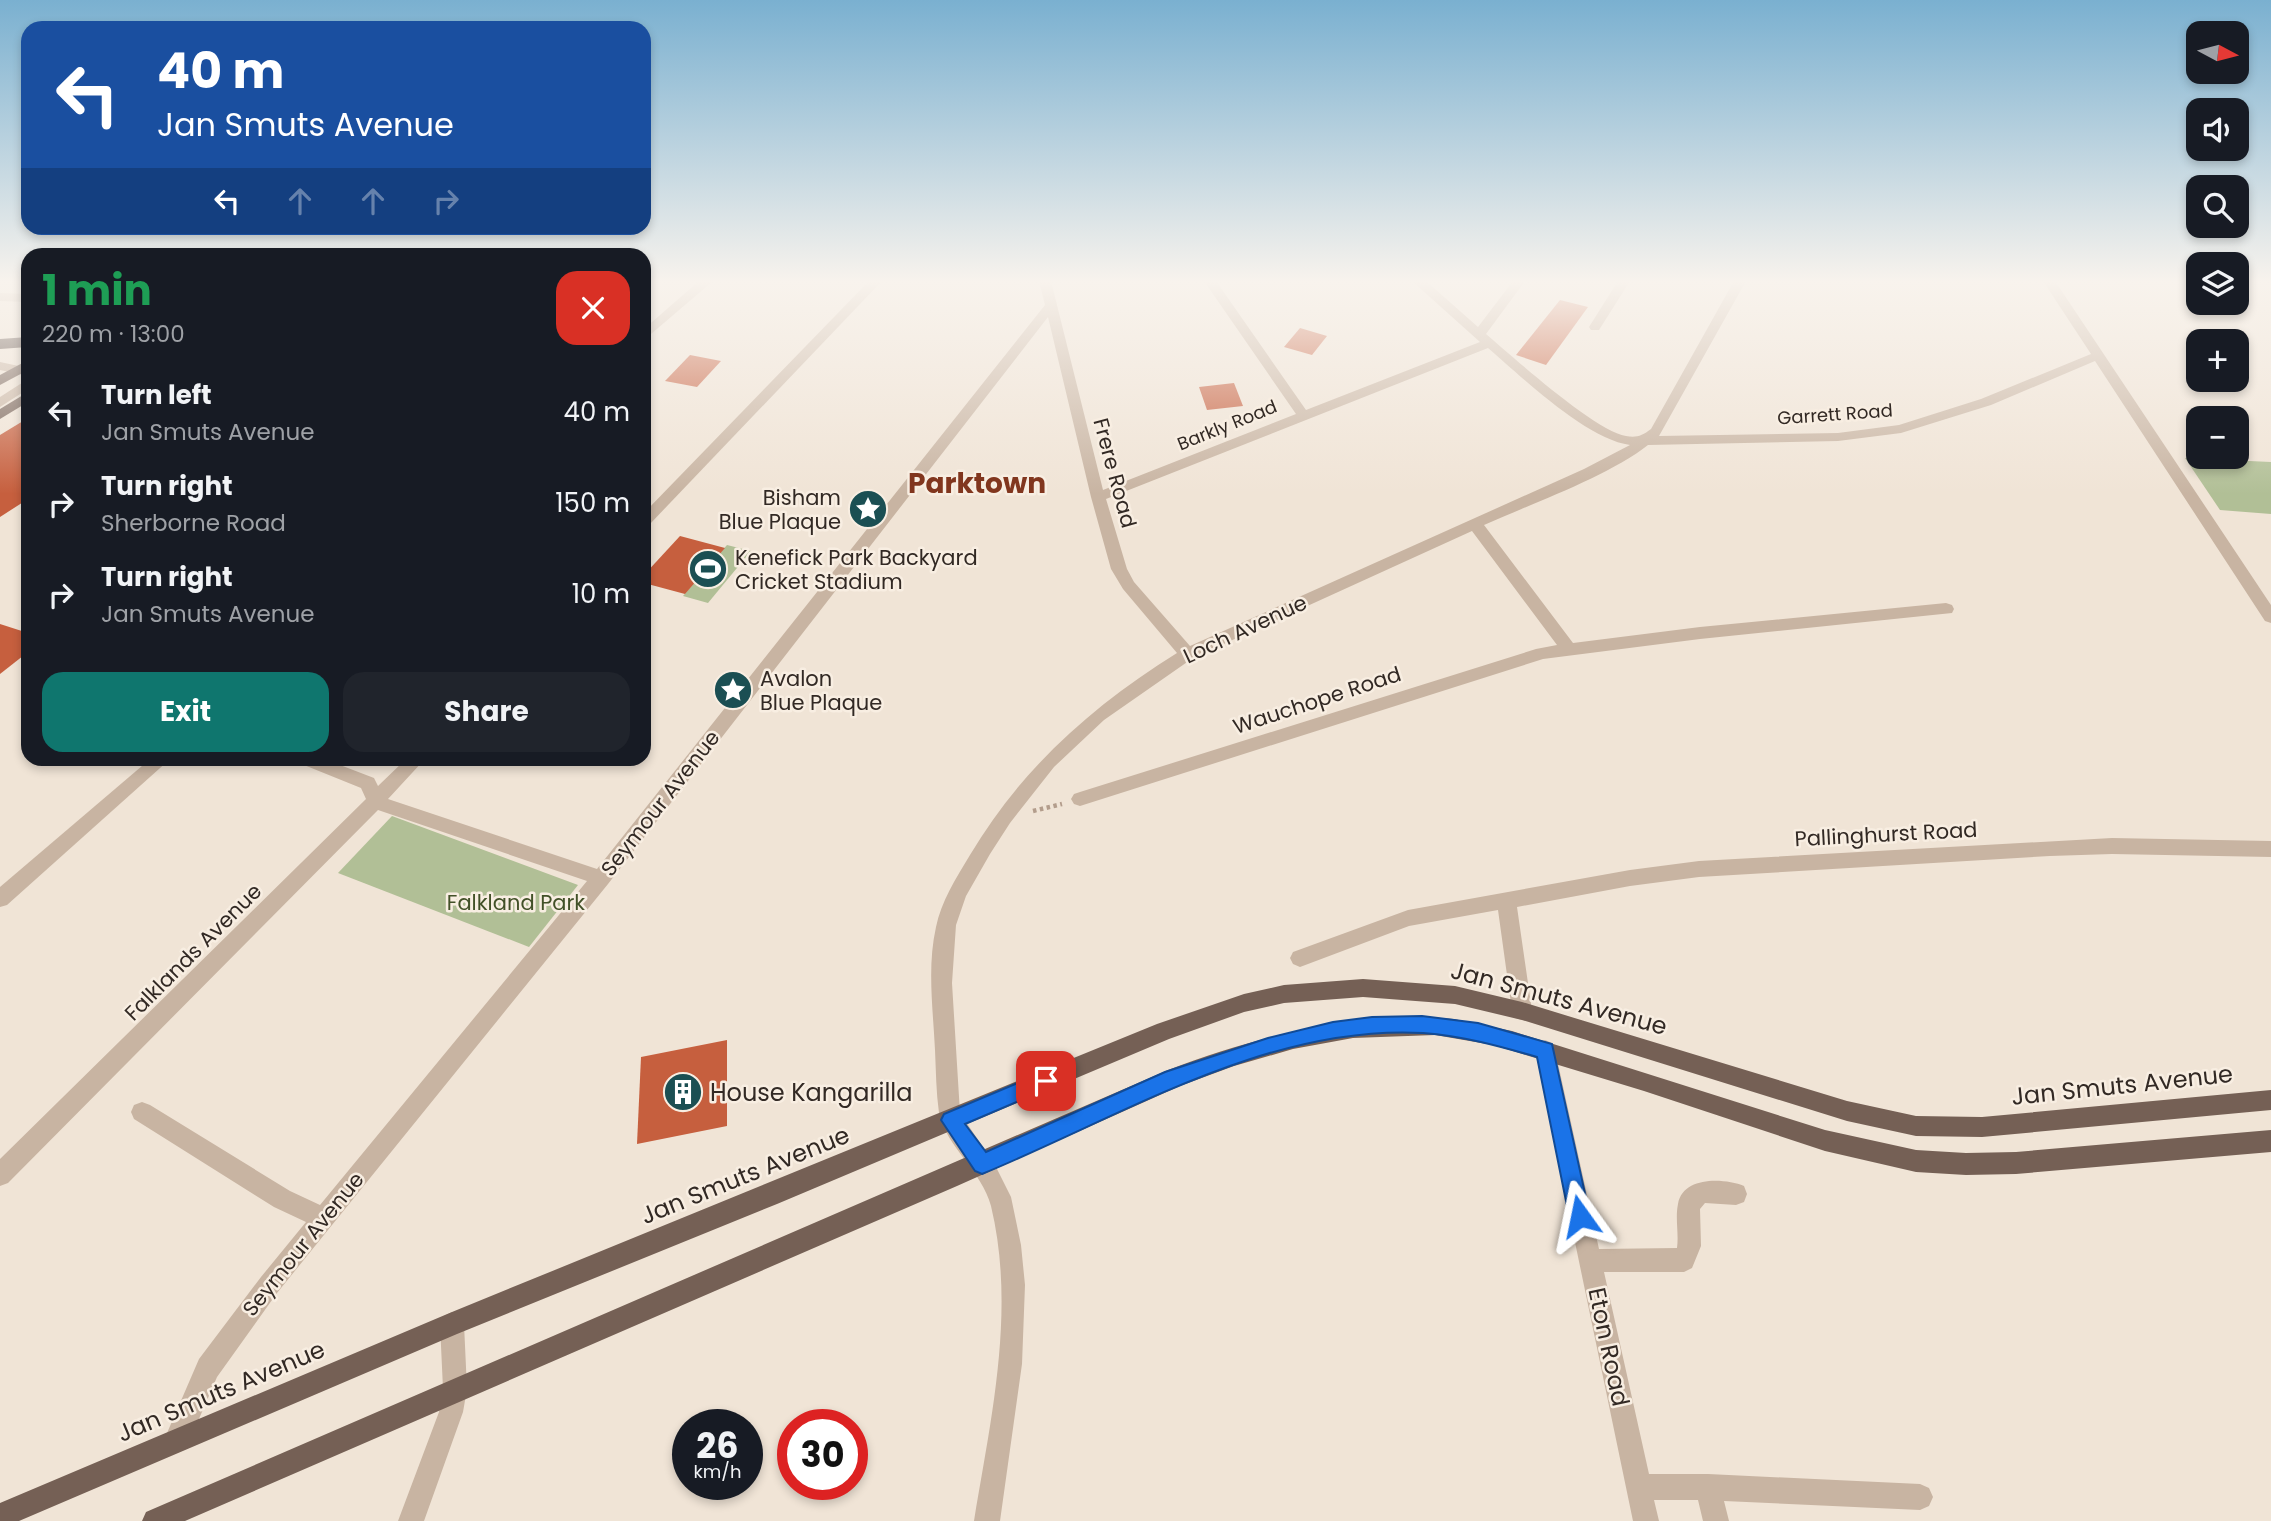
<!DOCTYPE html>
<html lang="en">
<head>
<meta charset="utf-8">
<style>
  :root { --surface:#171b24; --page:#20242c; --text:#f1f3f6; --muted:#9ea1a6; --accent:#0f766e }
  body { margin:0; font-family:Poppins,sans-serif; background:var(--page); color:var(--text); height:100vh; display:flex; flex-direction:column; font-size:26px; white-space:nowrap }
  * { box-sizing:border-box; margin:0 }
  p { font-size:23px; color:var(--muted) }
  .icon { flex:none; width:38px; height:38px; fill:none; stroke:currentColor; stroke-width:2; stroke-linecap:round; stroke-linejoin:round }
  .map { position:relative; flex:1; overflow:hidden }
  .panel { position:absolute; left:21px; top:248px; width:630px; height:518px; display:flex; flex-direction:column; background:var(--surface); border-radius:21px; box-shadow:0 4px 10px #0003 }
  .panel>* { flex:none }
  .top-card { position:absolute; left:21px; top:21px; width:630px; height:214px; border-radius:21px; box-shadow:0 4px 10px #0003; background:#1a4fa0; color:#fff; overflow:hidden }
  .needle { width:46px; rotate:97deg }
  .fabs { position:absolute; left:2186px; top:21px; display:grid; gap:14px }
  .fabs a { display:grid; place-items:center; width:63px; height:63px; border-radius:14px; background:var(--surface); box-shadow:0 4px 10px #0003; font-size:35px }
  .speed { position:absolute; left:672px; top:1409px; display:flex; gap:14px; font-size:35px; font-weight:700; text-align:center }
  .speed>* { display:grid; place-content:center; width:91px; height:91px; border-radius:50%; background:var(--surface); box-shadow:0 4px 10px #0003; line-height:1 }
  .speed small { font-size:18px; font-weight:400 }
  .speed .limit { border:10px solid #d22; background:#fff; color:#111 }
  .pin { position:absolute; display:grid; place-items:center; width:60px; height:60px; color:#fff; margin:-30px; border-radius:14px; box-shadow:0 4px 10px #0006 }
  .me { position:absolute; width:77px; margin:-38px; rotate:348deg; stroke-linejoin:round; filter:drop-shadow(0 0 5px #0008) }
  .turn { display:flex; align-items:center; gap:24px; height:147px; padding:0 21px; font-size:32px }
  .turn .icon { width:91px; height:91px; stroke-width:2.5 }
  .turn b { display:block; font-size:49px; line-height:60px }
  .lanes { display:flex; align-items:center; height:66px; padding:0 21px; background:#0003; justify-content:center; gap:35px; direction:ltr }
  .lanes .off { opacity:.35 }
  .round { display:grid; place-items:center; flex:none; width:74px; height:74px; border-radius:21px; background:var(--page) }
  .headline { display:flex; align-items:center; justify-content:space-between; height:119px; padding:0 21px }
  h1 { font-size:42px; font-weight:700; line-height:52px; color:#1e9e55 }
  .primary-button { display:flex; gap:14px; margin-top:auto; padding:14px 21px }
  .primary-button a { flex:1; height:80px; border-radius:21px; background:var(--accent); color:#fff; font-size:28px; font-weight:700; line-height:80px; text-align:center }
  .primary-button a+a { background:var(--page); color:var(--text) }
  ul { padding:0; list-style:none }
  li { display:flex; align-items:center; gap:21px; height:91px; padding:0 21px }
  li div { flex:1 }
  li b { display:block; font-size:26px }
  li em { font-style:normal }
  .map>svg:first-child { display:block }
  .green { fill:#b1bf96 }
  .building { fill:#c65f3e }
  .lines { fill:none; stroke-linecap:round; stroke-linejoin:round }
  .path { stroke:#b39d8c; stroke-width:4.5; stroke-dasharray:3.5 3.5; stroke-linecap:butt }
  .minor { fill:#c8b4a2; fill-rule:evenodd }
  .major { fill:#756055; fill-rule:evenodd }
  .highway { fill:#54433b; fill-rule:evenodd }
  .route { fill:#1a73e8; stroke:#114b97; stroke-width:2 }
  .labels { text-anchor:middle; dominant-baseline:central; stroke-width:5; stroke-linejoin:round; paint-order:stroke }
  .far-street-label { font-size:18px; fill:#322924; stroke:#f8eee2 }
  .street-label { font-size:21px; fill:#322924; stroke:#f8eee2 }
  .poi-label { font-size:21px; fill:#322924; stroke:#f8eee2; text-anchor:start }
  .park-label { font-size:21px; fill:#425128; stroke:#f8eee2 }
  .near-street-label { font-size:24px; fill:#322924; stroke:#f8eee2 }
  .near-poi-label { font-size:24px; fill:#322924; stroke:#f8eee2; text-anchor:start }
  .district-label { font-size:28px; font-weight:bold; fill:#81361e; stroke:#f8eee2 }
</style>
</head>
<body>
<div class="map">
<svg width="2271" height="1521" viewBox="0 0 2271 1521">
  <rect width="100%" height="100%" fill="#f0e4d6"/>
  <g class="green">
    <path d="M2185 458 2271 462V514L2220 510Z"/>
    <path d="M727 545 751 551 708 603 683 596Z"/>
    <path d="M392 816 578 885 529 947 338 873Z"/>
  </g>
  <g class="building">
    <path d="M1560 300 1588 307 1546 365 1516 355Z"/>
    <path d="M1300 328 1327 336 1312 355 1284 347Z"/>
    <path d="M690 355 721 361 697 387 665 381Z"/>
    <path d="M1234 383 1243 406 1207 410 1199 387Z"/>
    <path d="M28 418V499L0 517V435Z"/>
    <path d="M680 536 725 548 685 594 644 583V575Z"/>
    <path d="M0 624 28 633V652L0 674Z"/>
    <path d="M727 1040V1126L637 1144 641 1057Z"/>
  </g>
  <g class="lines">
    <path class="path" d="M1033 811 1062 804"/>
    <g class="minor">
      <path d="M699 281H713L644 340V329Z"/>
      <path d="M869 281H882L649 525 644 527V513Z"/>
      <path d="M1039 281H1051L1103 490 1296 414 1204 281H1216L1306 410 1480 342 1412 281H1426L1478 327 1513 281H1525L1486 334C1513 357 1595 431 1626 436 1636 438 1642 436 1651 429L1734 281H1746L1659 436 1838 433 1899 425 1981 399 2091 354 2043 281H2055L2271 605V623L2265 621 2095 361 1991 405 1901 433 1838 441 1648 445C1607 477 1533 503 1484 525L1573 643 1700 627 1946 603 1952 605 1954 609 1952 613 1700 639 1543 659 1080 806 1074 804 1071 799 1074 794 1080 792 1536 649 1557 645 1472 531 1193 658 1104 720 1054 767 1010 823 990 854 966 896 956 925 952 983 960 1113 995 1165 1011 1197 1021 1245 1025 1285 1022 1364 1000 1521H974C991 1418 1016 1310 991 1206 982 1171 947 1148 939 1113 936 1092 936 1071 935 1050 933 1009 927 967 936 927 941 902 956 878 970 855 1021 769 1092 706 1177 653L1123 589 1111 569 1091 497 1048 317 608 884 277 1293 217 1377 186 1449 177 1453 168 1449 164 1440 199 1359 261 1277 306 1222 274 1207 134 1119 131 1112 134 1105 142 1102 150 1105 290 1191 320 1205 587 881 378 810 8 1183 0 1186V1159L366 799 361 788 304 765 302 760H327L374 778 378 786 405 760H424L388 799 597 869 1045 305ZM1488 348C1523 378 1586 439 1630 445L1584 469 1190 646 1134 582 1127 569 1106 499Z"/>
      <path d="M1618 281H1630L1599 330H1591L1589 327Z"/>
      <path d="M0 293 28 294V302L0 301Z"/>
      <path d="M0 362 28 368V376L0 370Z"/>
      <path d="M28 379V389L0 407V397Z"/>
      <path d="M149 760H169L7 905 0 907V887Z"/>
      <path d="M2112 838 2271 841V857L2112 854 2050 856 1699 877 1630 886 1517 907 1532 1011 1529 1018 1522 1020 1515 1018 1512 1011 1498 910 1409 926 1300 967 1293 964 1290 958 1293 952 1408 910 1630 870 1699 861Z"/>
      <path d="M1545 1040 1552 1043 1555 1050 1599 1249 1677 1248C1679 1234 1675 1218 1678 1204 1683 1176 1724 1178 1744 1186L1747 1194 1744 1202 1736 1205 1705 1203 1700 1209 1701 1246 1692 1268 1684 1272H1604L1649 1474H1708L1920 1484 1929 1488 1933 1497 1929 1506 1920 1510 1724 1501 1729 1521H1703L1698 1500H1654L1659 1521H1633L1535 1050 1538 1043Z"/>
      <path d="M452 1312 460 1316 464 1324 467 1389 463 1412 424 1521H398L439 1412 443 1389 440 1324 444 1316Z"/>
    </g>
    <g class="major">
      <path d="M28 360V370L0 385V375Z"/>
      <path d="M28 392V402L0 419V409Z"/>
      <path d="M1363 979 1455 986 1522 1002 1847 1101 1916 1116 1982 1117 2271 1090V1110L1982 1137 1916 1136 1847 1121 1522 1020 1455 1004 1363 997 1284 1003 1244 1012 1169 1039 777 1204 457 1334 19 1521H0V1503L452 1312 1157 1024 1244 994 1284 985Z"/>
      <path d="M1415 1016 1454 1019 1512 1031 1825 1130 1916 1150 1966 1153 2016 1152 2271 1130V1152L2016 1174 1966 1175 1916 1172 1825 1151 1644 1091 1493 1045 1435 1035 1353 1038 1293 1049 1234 1066 1180 1086 957 1186 185 1521H142L146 1512 1168 1070C1252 1038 1325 1021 1415 1016Z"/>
    </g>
    <path class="highway" d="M28 337V347L0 349V339Z"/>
  </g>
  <linearGradient id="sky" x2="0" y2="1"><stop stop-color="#7ab0d0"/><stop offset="0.57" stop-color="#f8f3ed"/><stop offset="1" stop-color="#f8f3ed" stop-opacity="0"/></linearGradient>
  <rect width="2271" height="494" fill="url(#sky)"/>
  <path class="route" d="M1422 1016 1478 1023 1552 1044 1590 1216 1587 1224 1580 1227 1572 1224 1569 1216 1537 1057C1499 1046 1463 1036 1423 1033 1267 1024 1121 1117 982 1174L975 1171 941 1120 944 1114 1039 1074 1046 1072 1052 1074 1055 1081 1052 1087 965 1124 986 1152 1165 1072 1268 1038 1333 1022 1372 1017Z"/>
  <defs>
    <g id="sight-disc" transform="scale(2.0125)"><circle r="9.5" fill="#1b4f53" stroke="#f8eee2"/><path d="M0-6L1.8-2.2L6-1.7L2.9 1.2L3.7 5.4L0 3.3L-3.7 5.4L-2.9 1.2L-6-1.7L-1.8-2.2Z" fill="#fff"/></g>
    <g id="stadium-disc" transform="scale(2.0125)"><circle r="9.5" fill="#1b4f53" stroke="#f8eee2"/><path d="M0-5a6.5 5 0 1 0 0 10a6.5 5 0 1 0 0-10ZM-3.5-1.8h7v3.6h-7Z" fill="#fff"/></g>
    <g id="building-disc" transform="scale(2.0125)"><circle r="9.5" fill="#1b4f53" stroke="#f8eee2"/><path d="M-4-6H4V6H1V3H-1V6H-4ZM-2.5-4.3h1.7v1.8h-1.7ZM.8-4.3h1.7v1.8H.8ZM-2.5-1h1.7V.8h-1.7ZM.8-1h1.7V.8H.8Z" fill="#fff"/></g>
  </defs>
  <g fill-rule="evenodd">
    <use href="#sight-disc" x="868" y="509"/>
    <use href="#stadium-disc" x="708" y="569"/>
    <use href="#sight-disc" x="733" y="690"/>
    <use href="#building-disc" x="683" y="1092"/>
  </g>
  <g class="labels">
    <g class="far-street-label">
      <text transform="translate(1835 414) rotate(-4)">Garrett Road</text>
      <text transform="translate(1227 425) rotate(-22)">Barkly Road</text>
    </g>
    <g class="street-label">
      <text transform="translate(1115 473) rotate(75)">Frere Road</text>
      <text transform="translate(1245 629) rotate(-25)">Loch Avenue</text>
      <text transform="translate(1317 700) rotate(-18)">Wauchope Road</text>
      <text transform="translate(660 803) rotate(-52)">Seymour Avenue</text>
      <text transform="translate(1886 834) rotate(-3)">Pallinghurst Road</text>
      <text transform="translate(193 952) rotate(-45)">Falklands Avenue</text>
      <text transform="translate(303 1244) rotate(-51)">Seymour Avenue</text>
    </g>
    <g class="poi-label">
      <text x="841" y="497" text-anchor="end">Bisham<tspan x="841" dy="24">Blue Plaque</tspan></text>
      <text x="735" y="557">Kenefick Park Backyard<tspan x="735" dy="24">Cricket Stadium</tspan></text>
      <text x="760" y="678">Avalon<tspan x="760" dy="24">Blue Plaque</tspan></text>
    </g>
    <g class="park-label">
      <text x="516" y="902">Falkland Park</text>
    </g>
    <g class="near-street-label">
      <text transform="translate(1559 998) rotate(15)">Jan Smuts Avenue</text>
      <text transform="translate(2122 1085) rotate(-6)">Jan Smuts Avenue</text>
      <text transform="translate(745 1175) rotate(-22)">Jan Smuts Avenue</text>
      <text transform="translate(1609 1347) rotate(78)">Eton Road</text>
      <text transform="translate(221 1391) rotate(-23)">Jan Smuts Avenue</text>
    </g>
    <g class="near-poi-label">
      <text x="710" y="1092">House Kangarilla</text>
    </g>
    <g class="district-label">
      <text x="977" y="483">Parktown</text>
    </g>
  </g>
</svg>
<div class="fabs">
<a><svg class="needle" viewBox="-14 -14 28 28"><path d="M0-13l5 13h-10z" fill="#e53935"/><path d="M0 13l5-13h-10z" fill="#9ea1a6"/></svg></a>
<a><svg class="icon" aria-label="sound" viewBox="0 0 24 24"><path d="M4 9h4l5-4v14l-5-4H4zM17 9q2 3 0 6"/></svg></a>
<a><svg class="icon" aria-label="search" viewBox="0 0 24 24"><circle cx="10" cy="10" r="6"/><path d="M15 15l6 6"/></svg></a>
<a><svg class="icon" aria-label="layers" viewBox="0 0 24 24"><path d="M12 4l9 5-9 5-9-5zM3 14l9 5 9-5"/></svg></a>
<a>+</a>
<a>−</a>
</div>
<div class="speed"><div>26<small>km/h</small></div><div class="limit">30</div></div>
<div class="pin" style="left:1046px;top:1081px;background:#d93025"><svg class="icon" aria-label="arrive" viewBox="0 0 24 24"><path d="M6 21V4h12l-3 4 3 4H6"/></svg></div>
<svg class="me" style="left:1580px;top:1216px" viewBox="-20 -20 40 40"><path d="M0-17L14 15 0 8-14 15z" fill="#1a73e8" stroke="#fff" stroke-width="4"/></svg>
<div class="top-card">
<div class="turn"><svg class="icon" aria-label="left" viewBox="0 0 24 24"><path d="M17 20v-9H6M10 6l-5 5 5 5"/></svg><div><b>40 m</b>Jan Smuts Avenue</div></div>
<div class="lanes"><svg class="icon" aria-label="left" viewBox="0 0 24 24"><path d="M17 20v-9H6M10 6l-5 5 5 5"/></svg><svg class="icon off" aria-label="ahead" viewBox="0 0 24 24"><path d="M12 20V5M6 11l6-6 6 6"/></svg><svg class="icon off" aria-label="ahead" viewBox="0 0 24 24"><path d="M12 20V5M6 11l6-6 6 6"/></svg><svg class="icon off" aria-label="right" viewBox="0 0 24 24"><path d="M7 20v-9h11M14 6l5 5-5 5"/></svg></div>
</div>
<section class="panel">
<div class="headline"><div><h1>1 min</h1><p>220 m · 13:00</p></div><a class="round" style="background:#d93025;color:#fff"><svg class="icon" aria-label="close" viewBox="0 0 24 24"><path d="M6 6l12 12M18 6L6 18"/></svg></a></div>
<ul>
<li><svg class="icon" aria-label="left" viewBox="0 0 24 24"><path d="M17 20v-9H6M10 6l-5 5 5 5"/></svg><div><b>Turn left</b><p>Jan Smuts Avenue</p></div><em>40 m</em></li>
<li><svg class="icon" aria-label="right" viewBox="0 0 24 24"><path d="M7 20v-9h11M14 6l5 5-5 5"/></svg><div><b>Turn right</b><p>Sherborne Road</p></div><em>150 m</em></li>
<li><svg class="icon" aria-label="right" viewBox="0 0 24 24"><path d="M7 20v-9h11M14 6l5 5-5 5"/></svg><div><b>Turn right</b><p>Jan Smuts Avenue</p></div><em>10 m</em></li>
</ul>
<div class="primary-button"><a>Exit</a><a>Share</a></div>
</section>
</div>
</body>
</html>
